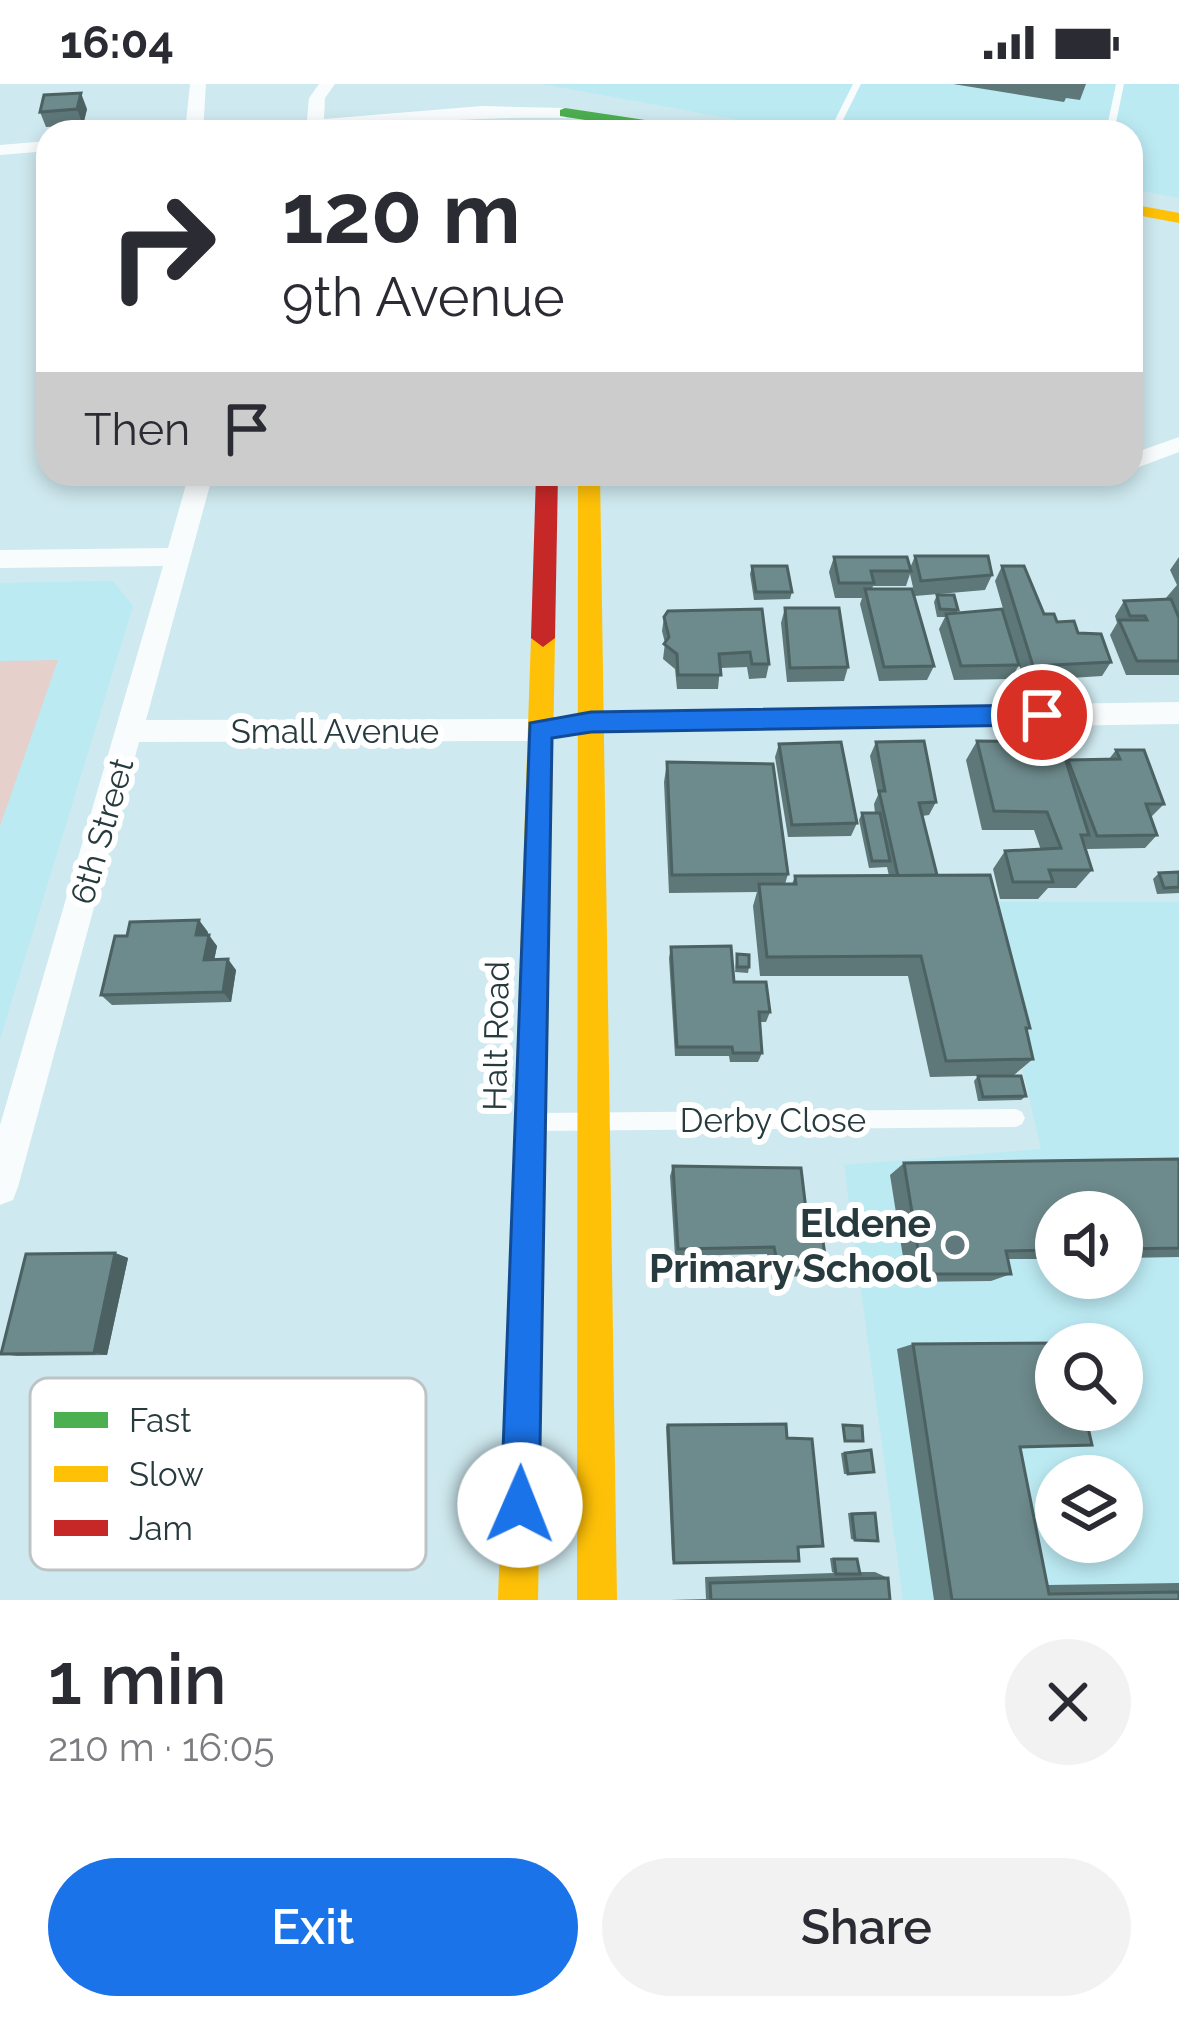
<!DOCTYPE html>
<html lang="en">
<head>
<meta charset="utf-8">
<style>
  :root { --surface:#fff; --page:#f2f2f3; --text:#2b2b33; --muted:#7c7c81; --accent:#1a73e8 }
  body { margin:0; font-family:Raleway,sans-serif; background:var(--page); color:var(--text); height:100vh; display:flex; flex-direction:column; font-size:45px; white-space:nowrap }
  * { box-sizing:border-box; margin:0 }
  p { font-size:39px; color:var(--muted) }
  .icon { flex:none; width:66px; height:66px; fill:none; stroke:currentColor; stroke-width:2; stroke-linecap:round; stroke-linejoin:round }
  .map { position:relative; height:1516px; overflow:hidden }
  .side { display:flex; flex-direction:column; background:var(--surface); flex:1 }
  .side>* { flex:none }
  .guide { position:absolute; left:36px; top:36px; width:1107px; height:366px; border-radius:36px; box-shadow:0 6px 18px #0003; background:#fff; color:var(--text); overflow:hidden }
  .tools { position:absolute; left:1035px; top:1107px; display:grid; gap:24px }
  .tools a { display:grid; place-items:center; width:108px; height:108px; border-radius:50%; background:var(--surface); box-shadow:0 6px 18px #0003; font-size:60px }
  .pin { position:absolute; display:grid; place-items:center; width:102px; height:102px; color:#fff; margin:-51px; border:6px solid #fff; border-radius:50%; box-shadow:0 3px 12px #0007 }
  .me { position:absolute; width:132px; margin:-66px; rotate:1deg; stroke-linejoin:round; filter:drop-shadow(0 0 9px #0008) }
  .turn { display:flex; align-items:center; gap:42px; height:252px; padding:0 48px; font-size:54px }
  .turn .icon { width:156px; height:156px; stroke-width:2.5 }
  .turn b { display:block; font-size:84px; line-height:102px }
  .then { display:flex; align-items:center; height:114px; padding:0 48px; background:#0003; gap:24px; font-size:45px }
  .round { display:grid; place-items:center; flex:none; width:126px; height:126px; border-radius:63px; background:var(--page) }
  .headline { display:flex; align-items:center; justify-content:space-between; height:204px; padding:0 48px }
  h1 { font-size:72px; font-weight:600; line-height:90px }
  .action { display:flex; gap:24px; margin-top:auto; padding:24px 48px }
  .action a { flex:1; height:138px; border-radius:72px; background:var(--accent); color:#fff; font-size:48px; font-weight:600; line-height:138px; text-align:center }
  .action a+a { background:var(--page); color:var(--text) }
  .status { display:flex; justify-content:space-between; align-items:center; height:84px; padding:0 60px; background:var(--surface); direction:ltr }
  .status svg { height:33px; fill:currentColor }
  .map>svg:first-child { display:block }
  .built { fill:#bceaf3; fill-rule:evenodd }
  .green { fill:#e5d0cc }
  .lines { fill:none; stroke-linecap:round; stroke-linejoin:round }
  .lane { fill:#f8fcfd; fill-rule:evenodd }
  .street { fill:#f8fcfd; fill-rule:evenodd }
  .fast { fill:#4caf50; fill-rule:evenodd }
  .slow { fill:#ffc107; fill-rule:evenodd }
  .jam { fill:#c62828; fill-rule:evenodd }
  .wall { fill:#5e7778 }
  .shaded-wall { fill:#4c6162 }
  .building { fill:#6d8a8c; stroke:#4c6162; stroke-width:3 }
  .route { fill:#1a73e8; stroke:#114b97; stroke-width:3 }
  .poi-dot { fill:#61787d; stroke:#fff; stroke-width:4.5 }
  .labels { text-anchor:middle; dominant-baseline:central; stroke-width:12; stroke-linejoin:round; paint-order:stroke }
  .street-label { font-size:33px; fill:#273b3f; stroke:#fff }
  .near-poi-label { font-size:39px; font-weight:bold; fill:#273b3f; stroke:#fff; text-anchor:end }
  .key { fill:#fff; stroke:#bec4c5; stroke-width:3 }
  .key-label { font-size:33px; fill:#273b3f }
</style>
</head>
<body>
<div class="status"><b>16:04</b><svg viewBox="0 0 49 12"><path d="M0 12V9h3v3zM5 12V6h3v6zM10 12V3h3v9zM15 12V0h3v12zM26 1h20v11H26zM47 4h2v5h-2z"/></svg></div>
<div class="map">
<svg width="1179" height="1516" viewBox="0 0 1179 1516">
  <rect width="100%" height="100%" fill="#cee9ef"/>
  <g class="built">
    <path d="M542 0H1179V114L1131 105V48H805Z"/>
    <path d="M113 497 133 522 0 955V499Z"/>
    <path d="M984 818H1179V1516H903L844 1081 1041 1065ZM1056 1128H1122V1194H1056ZM1056 1260H1122V1326H1056ZM1056 1392H1122V1458H1056Z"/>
  </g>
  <path class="green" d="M58 576 0 742V577Z"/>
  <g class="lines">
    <g class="lane">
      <path d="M853 0H861L837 48H829Z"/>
      <path d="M1116 0H1124L1114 48H1106Z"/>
      <path d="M406 31 413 33 412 48H404Z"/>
      <path d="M1016 1025 1022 1028 1025 1034 1022 1040 1016 1043 538 1047 532 1044 529 1038 532 1032 538 1029Z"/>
    </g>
    <g class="street">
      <path d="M190 0H206L203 48H185Z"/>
      <path d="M319 0H335L325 14 324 35 482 22 565 24 573 29 565 34C446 31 329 48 210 48L219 43 307 36 309 14Z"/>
      <path d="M48 57V67L0 71V61Z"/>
      <path d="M1179 353V368L1131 386V370Z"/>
      <path d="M189 390H213L146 636 539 635 591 627 1179 618V640L591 649 539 657 139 658 18 1103 13 1116 0 1121V1041L163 482 0 484V466L168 464Z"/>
    </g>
    <path class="fast" d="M565 24 692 43 700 48H661L560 32V26Z"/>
    <g class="slow">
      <path d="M1131 120 1179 129V139L1131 130Z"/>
      <path d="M578 390H600L617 1516H577Z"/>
      <path d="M543 545 555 554 538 1516H498L531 554Z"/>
    </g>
    <path class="jam" d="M536 390H558L555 554 543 563 531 554Z"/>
  </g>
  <g class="wall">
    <path d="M953 0H1086L1080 16 1066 14 1064 18Z"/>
    <path d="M87 25 83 41 46 43 40 28Z"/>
    <path d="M915 472 992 491 985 506 915 512 910 490 906 502H873L872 505 934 582 927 596 879 597 860 520 862 514H835L829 488 834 473 910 484Z"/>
    <path d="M1179 473V591H1126L1110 551 1117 539 1115 532 1124 517 1165 515 1177 501 1170 486Z"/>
    <path d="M752 482 792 508 790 515 754 516 750 490Z"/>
    <path d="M1002 482 1044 530 1078 549 1111 578 1102 592 1024 597 995 497Z"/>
    <path d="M937 511 958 526 956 529 1019 581 1011 595 954 596 939 545 945 533H937L934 518Z"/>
    <path d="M785 524 848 583 844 597 787 598 781 539Z"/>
    <path d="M762 525 769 580 766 594 749 595 747 583 720 584 718 605H677L675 585 663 575 665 559 662 547 664 533Z"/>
    <path d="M977 657 1066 678 1068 676 1109 675 1116 666 1164 720 1151 733 1157 751 1145 764 1087 765 1084 757 1092 786 1076 804H1048L1038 815H1000L993 785 1005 767 1041 766 1034 746H982L966 676Z"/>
    <path d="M876 658 936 718 929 731 922 732 937 791 1030 944 1026 947 1033 975 1014 991 930 993 908 892H760L753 822 757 808 669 809 664 698 667 678 788 790 785 800H792L795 792H889L887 783 869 784 859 736 862 729H875L874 720 878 711 870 672Z"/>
    <path d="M779 660 857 739 851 752 788 753 775 673Z"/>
    <path d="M1179 788V809L1157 810 1153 795 1159 789Z"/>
    <path d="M208 848 207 851 217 862 214 876 236 886 231 918 112 921 101 911Z"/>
    <path d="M671 863 734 898 770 928 766 938H760L762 969 758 978H730L729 972H675L669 874Z"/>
    <path d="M737 870 749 883 748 889 735 888Z"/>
    <path d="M978 992 1026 1012 1021 1016 978 1017 974 997Z"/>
    <path d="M1179 1075V1173L1122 1174V1128H1056V1175H1008L1011 1190 991 1197 907 1198 890 1091 904 1079Z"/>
    <path d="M673 1082 809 1151 827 1186 818 1192 772 1193 767 1170 675 1172 670 1092Z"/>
    <path d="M115 1169 128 1174 107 1271 17 1272 1 1270Z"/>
    <path d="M913 1260 1020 1363 1048 1501 1179 1499V1516H934L897 1265Z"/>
    <path d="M786 1340 798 1463 674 1479 672 1475 666 1342Z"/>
    <path d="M871 1366 848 1390H844L841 1369Z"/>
    <path d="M870 1428 875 1429 855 1456 851 1455 848 1429Z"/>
    <path d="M830 1474H853L857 1475 859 1488H875L888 1494 890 1516H670L706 1515 705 1493 834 1489 832 1488Z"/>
  </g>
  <g class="shaded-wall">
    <path d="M81 9 87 25 83 41 77 25Z"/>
    <path d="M199 836 208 848 205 862 196 851Z"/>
    <path d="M209 851 217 862 212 887 204 876Z"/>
    <path d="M228 875 236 886 231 918 223 908Z"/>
    <path d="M115 1169 128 1174 107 1271 94 1269Z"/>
  </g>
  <g class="building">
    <path d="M81 9 77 25 40 28 44 11Z"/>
    <path d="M668 42 669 47 693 48H615V43Z"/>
    <path d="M915 472H988L992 491 921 497Z"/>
    <path d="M834 473H907L911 487H871L874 499H839Z"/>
    <path d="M752 482H787L792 508H756Z"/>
    <path d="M1002 482H1024L1044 530H1054L1057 538 1074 537 1078 549 1101 550 1111 578 1033 582Z"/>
    <path d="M865 505H912L934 582 884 583Z"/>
    <path d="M937 511H954L958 526 940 525Z"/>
    <path d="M1171 515 1179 534V577H1137L1119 536H1147L1145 532H1130L1124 517Z"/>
    <path d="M785 524H839L848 583 790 584Z"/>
    <path d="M762 525 769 580H752L750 568 719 570 721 591H678L677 570 664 560 669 553 664 533 668 527Z"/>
    <path d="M1002 525 1019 581 961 582 946 530Z"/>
    <path d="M924 657 936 718 919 719 937 791 898 792 879 707H885L876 658Z"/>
    <path d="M977 657 1060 658 1089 751H1081L1092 786H1049L1053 798H1013L1005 767 1061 764 1047 728 994 727Z"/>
    <path d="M841 658 857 739 792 741 779 660Z"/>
    <path d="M1116 666H1144L1164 720H1146L1157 751 1097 752 1068 676 1120 675Z"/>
    <path d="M667 678 773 680 788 790 672 791Z"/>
    <path d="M862 729H880L890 777H872Z"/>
    <path d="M1179 788V803L1164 804 1159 789Z"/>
    <path d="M990 791 1030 944H1026L1033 975 946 977 921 872 767 873 759 800H796L795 792Z"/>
    <path d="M199 836 196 851H209L204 876 228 875 223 908 101 911 115 852H127L130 838Z"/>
    <path d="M731 862 734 898H766L770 928H759L762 969H733L732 963H677L671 863Z"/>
    <path d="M737 870 749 871V883H737Z"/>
    <path d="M978 992H1021L1026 1012 983 1013Z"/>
    <path d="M1179 1075V1164L1122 1165V1128H1056V1166L1006 1167 1011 1190H922L904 1079Z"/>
    <path d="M673 1082 801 1084 809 1151 822 1150 827 1186 779 1187 774 1163 678 1165Z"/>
    <path d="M115 1169 94 1269 1 1270 26 1170Z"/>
    <path d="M1069 1259 1056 1260V1326H1084L1092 1361 1020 1363 1049 1510 1179 1508V1516H952L913 1260Z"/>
    <path d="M786 1340 787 1354 812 1355 823 1462 798 1463 799 1477 674 1479 668 1341Z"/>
    <path d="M843 1341 862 1342 863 1357H845Z"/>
    <path d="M871 1366 874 1388 848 1390 845 1369Z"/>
    <path d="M875 1429 878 1457 855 1456 852 1430Z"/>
    <path d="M834 1475H857L860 1490H836Z"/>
    <path d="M888 1494 890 1516H711L710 1499Z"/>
  </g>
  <path class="route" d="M1042 621 1055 631 1042 641 591 648 552 654 539 1421 534 1435 520 1440 507 1435 501 1421 530 639 591 628Z"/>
  <circle class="poi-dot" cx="955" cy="1161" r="12"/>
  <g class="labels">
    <g class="street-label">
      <text x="335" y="647">Small Avenue</text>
      <text transform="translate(102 747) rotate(-74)">6th Street</text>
      <text transform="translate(496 952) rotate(-89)">Halt Road</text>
      <text x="773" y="1036">Derby Close</text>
    </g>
    <g class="near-poi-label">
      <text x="931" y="1139">Eldene<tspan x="931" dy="45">Primary School</tspan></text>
    </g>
  </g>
  <rect x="30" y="1294" width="396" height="192" rx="18" class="key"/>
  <rect x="54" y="1328" width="54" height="16" fill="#4caf50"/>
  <rect x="54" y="1382" width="54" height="16" fill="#ffc107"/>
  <rect x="54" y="1436" width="54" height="16" fill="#c62828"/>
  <g class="key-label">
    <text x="129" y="1348">Fast</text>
    <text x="129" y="1402">Slow</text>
    <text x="129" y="1456">Jam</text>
  </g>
</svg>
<div class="tools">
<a><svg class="icon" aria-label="sound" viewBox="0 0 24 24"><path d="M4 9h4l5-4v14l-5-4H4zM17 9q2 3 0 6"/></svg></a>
<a><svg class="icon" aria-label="search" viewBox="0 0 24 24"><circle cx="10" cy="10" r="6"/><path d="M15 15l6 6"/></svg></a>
<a><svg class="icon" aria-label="layers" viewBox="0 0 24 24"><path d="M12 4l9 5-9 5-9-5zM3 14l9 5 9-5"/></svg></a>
</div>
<div class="pin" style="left:1042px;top:631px;background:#d93025"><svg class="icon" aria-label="arrive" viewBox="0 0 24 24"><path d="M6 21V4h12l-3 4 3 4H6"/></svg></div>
<svg class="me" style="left:520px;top:1421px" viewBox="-20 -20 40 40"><circle r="19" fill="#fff"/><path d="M0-13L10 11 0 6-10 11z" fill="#1a73e8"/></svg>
<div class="guide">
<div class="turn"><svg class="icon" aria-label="right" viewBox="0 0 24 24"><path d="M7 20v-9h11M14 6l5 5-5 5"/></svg><div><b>120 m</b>9th Avenue</div></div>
<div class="then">Then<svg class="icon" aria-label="arrive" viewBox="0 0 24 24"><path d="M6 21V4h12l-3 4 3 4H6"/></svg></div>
</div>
</div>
<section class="side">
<div class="headline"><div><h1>1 min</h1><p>210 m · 16:05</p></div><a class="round"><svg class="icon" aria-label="close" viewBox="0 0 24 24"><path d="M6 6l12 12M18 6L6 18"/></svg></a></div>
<div class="action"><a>Exit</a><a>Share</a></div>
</section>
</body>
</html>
